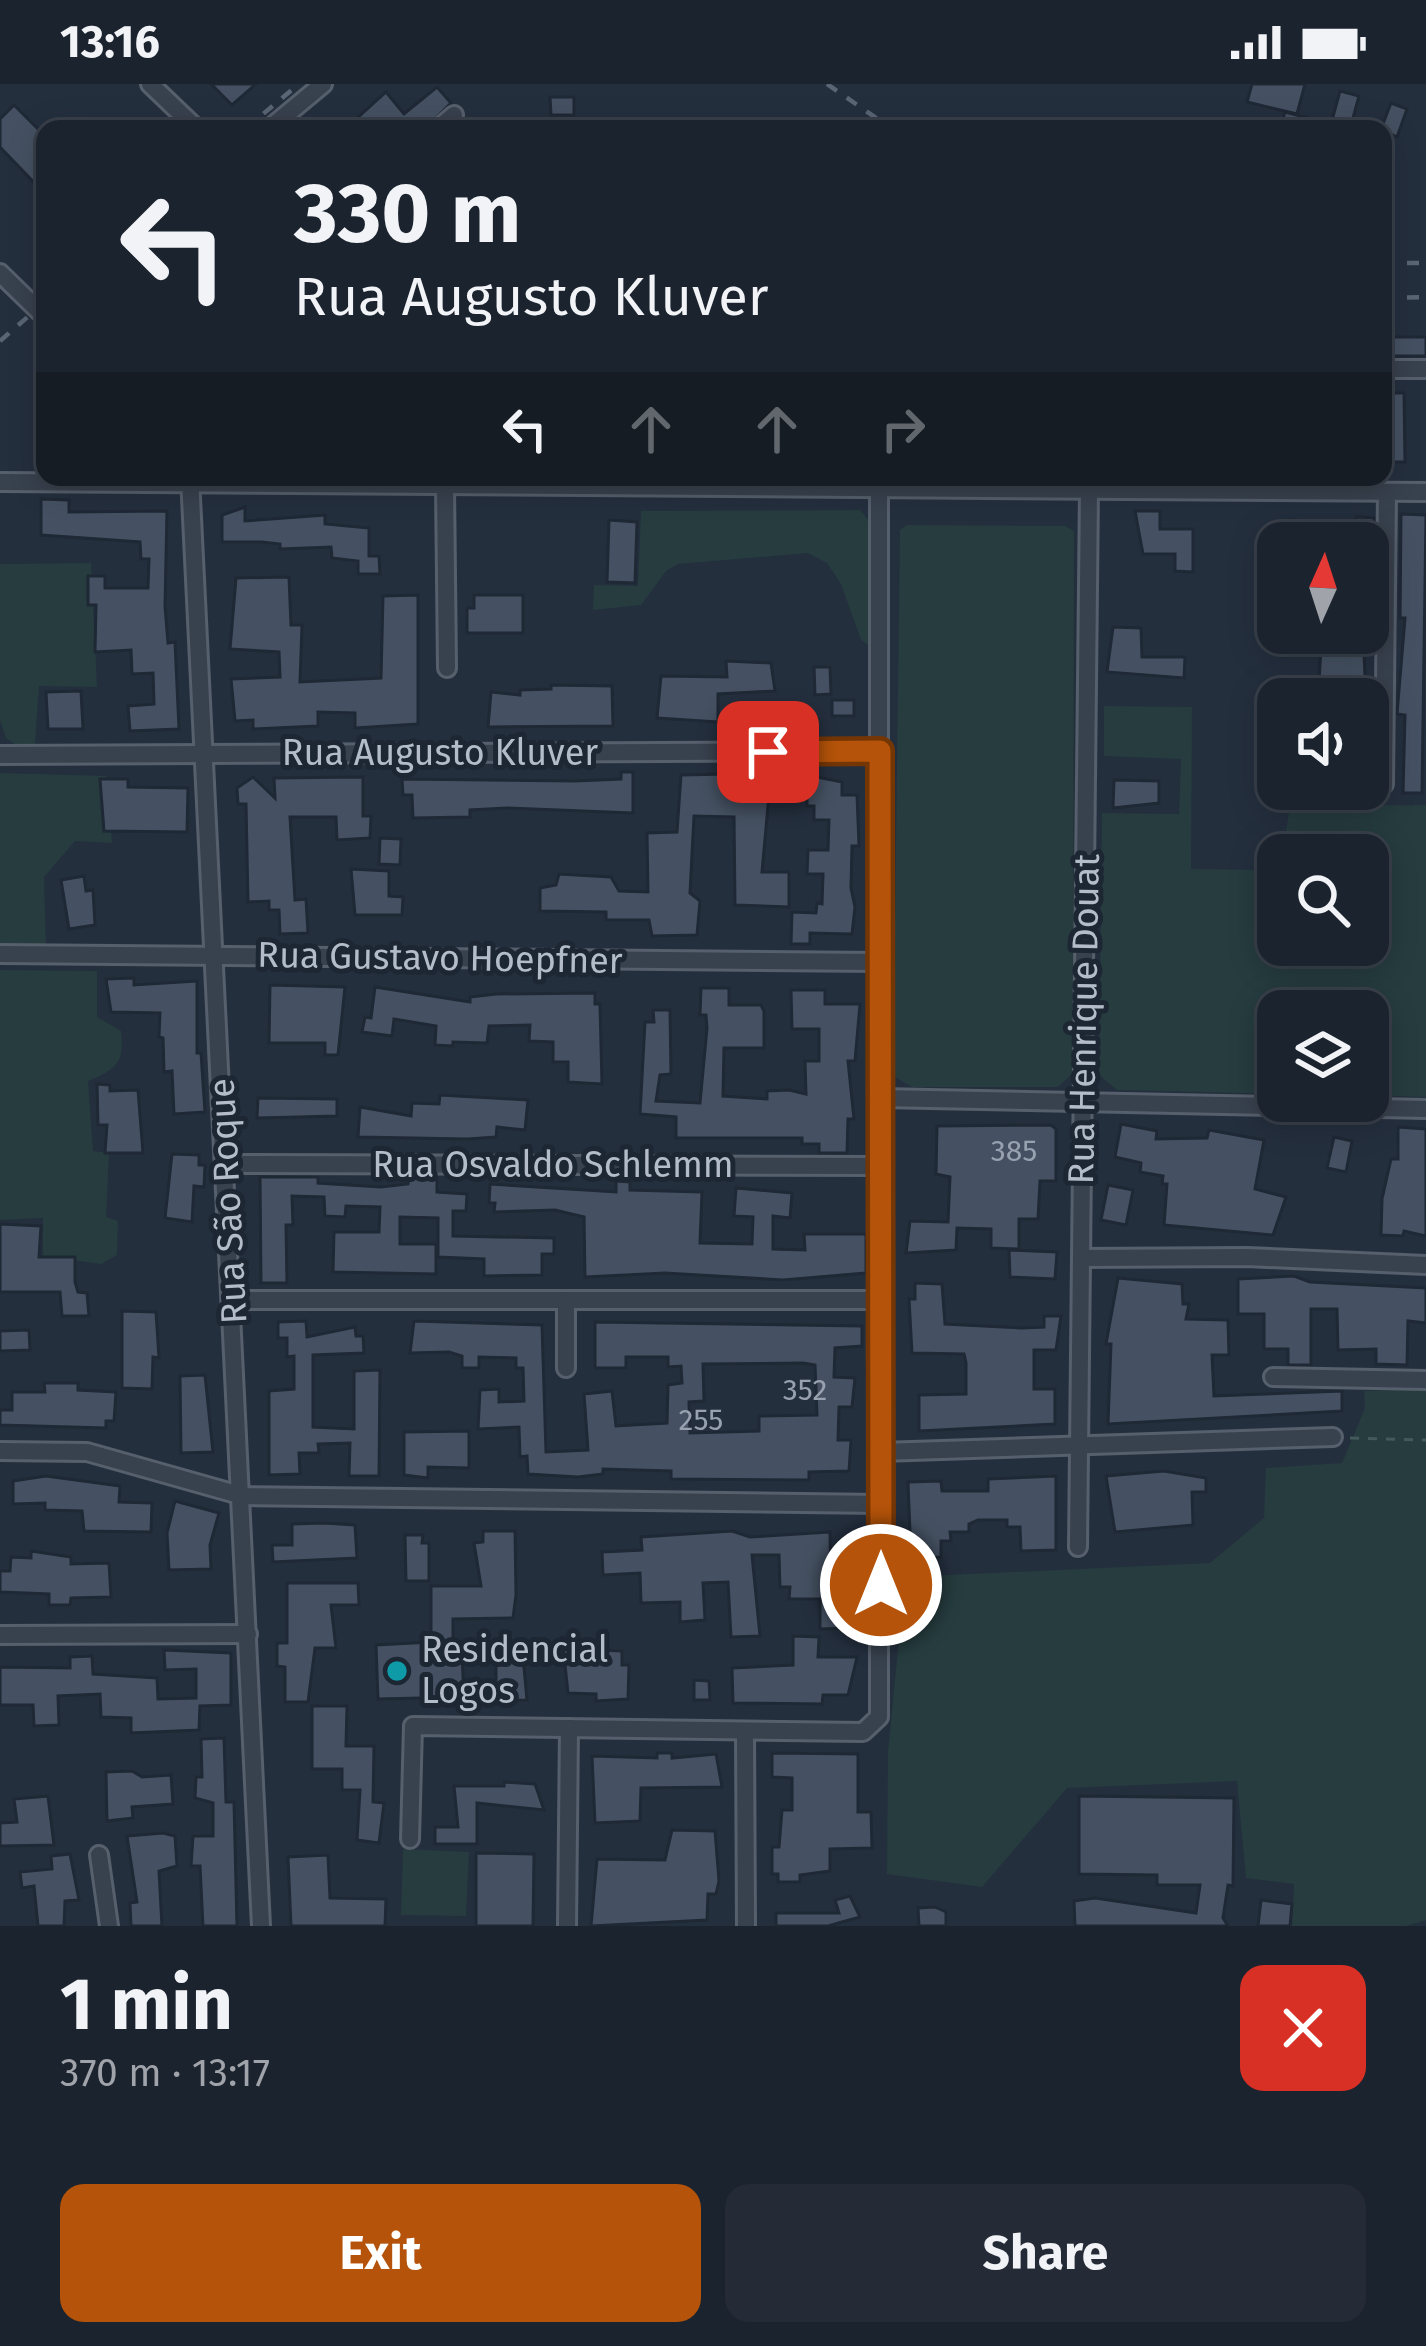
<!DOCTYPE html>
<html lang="en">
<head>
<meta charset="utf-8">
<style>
  :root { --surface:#1b232e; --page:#242b36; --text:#f1f3f6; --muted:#a0a4aa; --line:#39404a; --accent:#b45309 }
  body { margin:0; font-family:"Fira Sans",sans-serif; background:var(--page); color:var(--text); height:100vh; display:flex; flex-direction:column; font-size:45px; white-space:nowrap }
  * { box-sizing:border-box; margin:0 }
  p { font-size:39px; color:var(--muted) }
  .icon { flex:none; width:66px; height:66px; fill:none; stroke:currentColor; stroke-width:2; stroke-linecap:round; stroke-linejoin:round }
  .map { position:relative; height:1842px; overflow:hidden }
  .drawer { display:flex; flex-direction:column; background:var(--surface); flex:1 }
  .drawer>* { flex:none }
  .top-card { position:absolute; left:36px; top:36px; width:1356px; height:366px; border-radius:24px; box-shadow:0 6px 30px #0003,0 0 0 3px var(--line); background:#1b232e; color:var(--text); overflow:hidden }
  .needle { width:78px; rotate:3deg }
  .controls { position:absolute; left:1257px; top:438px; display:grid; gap:24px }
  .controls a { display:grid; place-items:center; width:132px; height:132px; border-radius:24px; background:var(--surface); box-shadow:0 6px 30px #0003,0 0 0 3px var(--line); font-size:60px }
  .pin { position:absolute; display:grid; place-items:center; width:102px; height:102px; color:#fff; margin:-51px; border-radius:24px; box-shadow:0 6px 18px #0006 }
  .me { position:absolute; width:132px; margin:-66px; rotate:0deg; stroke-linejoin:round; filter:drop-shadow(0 0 9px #0008) }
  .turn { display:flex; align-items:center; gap:42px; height:252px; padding:0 60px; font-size:54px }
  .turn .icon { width:156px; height:156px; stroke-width:2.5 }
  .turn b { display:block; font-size:84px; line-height:102px }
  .lanes { display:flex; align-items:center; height:114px; padding:0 60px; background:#0003; justify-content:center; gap:60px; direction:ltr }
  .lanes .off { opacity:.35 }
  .round { display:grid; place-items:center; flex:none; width:126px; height:126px; border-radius:24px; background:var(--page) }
  .overview { display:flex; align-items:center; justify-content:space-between; height:204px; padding:0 60px }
  h1 { font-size:72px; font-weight:700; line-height:90px }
  .primary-button { display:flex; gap:24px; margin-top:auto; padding:24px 60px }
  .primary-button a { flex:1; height:138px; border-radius:24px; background:var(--accent); color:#fff; font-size:48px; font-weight:700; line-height:138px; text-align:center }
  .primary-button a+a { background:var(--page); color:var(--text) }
  .status { display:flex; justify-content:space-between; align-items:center; height:84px; padding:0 60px; background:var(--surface); direction:ltr }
  .status svg { height:33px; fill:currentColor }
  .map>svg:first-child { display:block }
  .green { fill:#263c3f }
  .building { fill:#455162; stroke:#1f2835; stroke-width:3; fill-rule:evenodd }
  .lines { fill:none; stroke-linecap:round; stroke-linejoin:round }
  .minor-casing { stroke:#565f6c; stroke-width:22 }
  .path { stroke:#44595c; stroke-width:3; stroke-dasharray:9 9; stroke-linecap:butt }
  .minor { stroke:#38414e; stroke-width:16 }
  .rail { stroke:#5a6575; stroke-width:4.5; stroke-dasharray:12 12; stroke-linecap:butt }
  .route-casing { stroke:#753606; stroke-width:30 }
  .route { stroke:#b45309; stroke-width:21 }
  .culture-dot { fill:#0f9aa8; stroke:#1d2633; stroke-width:4.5 }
  .labels { text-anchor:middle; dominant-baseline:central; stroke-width:10; stroke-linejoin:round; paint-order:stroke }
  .number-label { font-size:30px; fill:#98a1af }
  .street-label { font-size:36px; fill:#b4bcc9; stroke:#1d2633 }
  .poi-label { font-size:36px; fill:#b4bcc9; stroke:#1d2633; text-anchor:start }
</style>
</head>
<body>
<div class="status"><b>13:16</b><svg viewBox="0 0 49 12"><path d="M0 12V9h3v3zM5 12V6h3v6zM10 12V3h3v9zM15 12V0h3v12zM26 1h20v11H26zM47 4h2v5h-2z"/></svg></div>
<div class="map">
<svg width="1426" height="1842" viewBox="0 0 1426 1842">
  <rect width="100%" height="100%" fill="#242f3e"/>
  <g class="green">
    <path d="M860 426 870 438 871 563 861 556 841 500 827 479 808 469 678 480 666 487 641 521 593 526 594 501 638 502 641 427Z"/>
    <path d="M907 441 1065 442 1074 447 1073 989 1058 1003H912L893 992 900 446Z"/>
    <path d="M91 479 97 603 39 602 35 660 19 663 6 654 0 636V480Z"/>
    <path d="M1104 622 1192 623 1191 785 1278 786V861H1368V771H1282L1290 722 1426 721V1013L1368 1011V927H1278V1010L1117 1006 1099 991 1102 729 1179 730 1181 675 1104 672Z"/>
    <path d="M0 689 106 692 112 759 75 757 44 793 46 862 0 861Z"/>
    <path d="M0 886 97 887V933L121 947C125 979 116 985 88 997L93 1067 109 1069 106 1133 118 1137 117 1171 101 1180 43 1172V1134L0 1136Z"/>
    <path d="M1426 1305V1836L1406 1842H1292L1294 1800 1246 1794 1237 1697 1067 1704 982 1803 887 1790 888 1668 905 1493 1210 1479 1264 1434 1266 1384 1342 1379 1365 1324 1364 1307Z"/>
    <path d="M403 1765 469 1768 466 1832 401 1831Z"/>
  </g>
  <g class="building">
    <path d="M211 0H256L232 21Z"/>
    <path d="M1252 0H1305L1297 30 1247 18Z"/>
    <path d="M437 3 451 19 425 45H345L386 8 404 30Z"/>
    <path d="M1340 7 1359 12 1350 45H1280L1285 28 1331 40Z"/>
    <path d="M550 13H574V31H551Z"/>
    <path d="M1391 19 1407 25 1397 53 1381 45Z"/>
    <path d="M14 21 45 52V110L0 63V35Z"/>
    <rect x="1391" y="253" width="35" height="19"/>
    <path d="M1383 309H1404L1405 378H1383Z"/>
    <path d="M41 415 69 416V428L167 427 165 522 168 559 175 558 179 645 130 647 128 622 154 620 153 589 132 590 131 566 95 568 96 521H88V492H105V504H148L149 475H141L140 458 41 451Z"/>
    <path d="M245 423V437L325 431V440L369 444V472H379L380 490H358V477L332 474 331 463 280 465V460L262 458H222V431Z"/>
    <path d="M1135 427H1160V445H1193V488L1175 487V470H1143Z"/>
    <path d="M1401 430 1426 431 1422 709H1403L1405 631 1397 630 1405 534H1400Z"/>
    <path d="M1356 433 1374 434V459H1298L1293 453V436L1356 443Z"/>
    <path d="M609 436 637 438 635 499 607 498Z"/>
    <path d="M289 493 291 541H302L300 598 381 594 383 512 418 511V640L355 644V629L318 628V642L253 645V636L235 637 231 595 280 593 279 568 230 565 236 494Z"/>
    <path d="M474 511H523V549H467V524H474Z"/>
    <path d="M1113 543 1141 544 1142 573H1185L1184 594 1107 588Z"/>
    <path d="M1312 549H1337V568L1364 569 1366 615H1318L1321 563 1311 562Z"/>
    <path d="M726 577 771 579 775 607 718 610V638L657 634 661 592 727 593Z"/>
    <path d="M814 583H830L831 610 815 611Z"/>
    <path d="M551 601 612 602 613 642 488 643 491 608 520 611V606L551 605Z"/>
    <path d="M81 607 83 645H48L46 608Z"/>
    <rect x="832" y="616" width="22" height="16"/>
    <path d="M621 688H633V729L507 724 470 726V733L413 734 412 711H403L402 695 575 697 621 695Z"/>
    <path d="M771 689 762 788H789V823L735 821 734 733 694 732 690 809 700 817 697 851 652 852 649 836H606V828L540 827V804L556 801 559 790 611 793 619 807 648 808 647 749 677 748 681 691Z"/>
    <path d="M807 691 842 698V711H857L859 762H852L851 804 855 823 852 850 810 849V860H791L792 828 816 829 817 819 822 820 823 790H807L808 766H828L829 736H814V722H807Z"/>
    <path d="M253 693 275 714 274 694 363 693V732H371L370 754 337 756 336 733H290L295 816 306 815 308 849 280 850 279 826H269V817L248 818 246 720H238L237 704Z"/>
    <path d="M100 695H128V703L188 704 187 748 104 747Z"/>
    <path d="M1114 696 1159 697V719L1113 724Z"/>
    <path d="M380 754 401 755 400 781 379 780Z"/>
    <path d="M351 785 389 787V812L403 813 402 831H355Z"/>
    <path d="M84 792 86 807 93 806 95 841 69 845 61 796Z"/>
    <path d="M134 894V901L197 897V969H201L205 1028 174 1030 172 987 164 988 163 954 159 953 160 929 111 928 106 895Z"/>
    <path d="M270 901 345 903 338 971H325V959H269Z"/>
    <path d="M375 903 470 918V913L496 910 595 909V920H600L602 1000 568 998V978H553V958L529 957 530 941 489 942 487 959 453 958V962L435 961 436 942 394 935 392 952 362 948 365 933 371 934Z"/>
    <path d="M701 904H729V921H761L764 927V964H724L723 1012 767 1015V1007L789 1006 806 1010 805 977H819V945H792L791 906H825V920H860L855 977H848L854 1035H848L847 1069H819V1060H802V1054H676V1033L640 1030 645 938H654L653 926H670L671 990 660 991 656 1017 700 1019 707 944 706 931H700Z"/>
    <path d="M97 1000 110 1001V1007L138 1006 143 1069H105L107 1041H98Z"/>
    <path d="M440 1011 528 1016 525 1046 497 1043 496 1053 468 1055 358 1053 360 1023 411 1032 412 1019 439 1020Z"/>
    <path d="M258 1014 337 1015V1032L257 1034Z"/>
    <path d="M1121 1040 1157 1047 1156 1055 1207 1054 1209 1046 1264 1056 1255 1105 1286 1113 1273 1151 1164 1141 1167 1100H1162L1163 1092 1140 1088 1141 1079 1115 1073Z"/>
    <path d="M1051 1041 1056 1045V1097H1040L1038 1135H1019V1165L991 1164V1145L957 1144 956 1166 906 1169 910 1137 948 1138 950 1093 936 1090 937 1042Z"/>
    <path d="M1398 1043 1426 1045V1152L1404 1147 1403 1152 1381 1151 1382 1115 1391 1075H1398Z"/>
    <path d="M1334 1053 1352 1057 1346 1088 1327 1084Z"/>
    <path d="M172 1070 199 1071V1081H205L204 1103 194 1102 192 1138 165 1134Z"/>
    <path d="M260 1093H318V1099L381 1103 408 1100 409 1094H437V1108L467 1110 466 1127H453V1152L554 1154V1170H542V1191L484 1192V1175L438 1173V1134L400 1133V1160H436V1190L333 1188 334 1148H379L380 1123 346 1122 345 1133 325 1132 324 1113 292 1112 293 1141H286L287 1199H261Z"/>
    <path d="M616 1097 630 1098V1106L702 1108 700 1159 752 1160 753 1133 734 1132 736 1104 792 1109 790 1134 773 1132V1165L805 1166 804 1150H866V1189L783 1196 665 1189 585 1193 584 1133 555 1126 494 1128 495 1119H489L490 1100 616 1108Z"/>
    <path d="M1108 1101 1133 1106 1126 1141 1101 1136Z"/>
    <path d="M0 1140 41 1142 39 1173H75V1198L78 1208 87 1209 89 1232H62L60 1208H0Z"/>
    <path d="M1009 1166 1057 1168 1055 1195 1010 1193Z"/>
    <path d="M1294 1192 1310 1198 1426 1204V1239L1408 1237 1407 1281 1376 1280V1265L1338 1266 1337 1225H1311V1281H1288V1265H1264V1230H1238V1195Z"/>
    <path d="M1118 1194 1182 1200 1183 1220H1189L1186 1235 1228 1236 1229 1271H1212L1214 1312 1342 1307V1327L1108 1340 1111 1260H1106Z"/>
    <path d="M915 1199 942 1200 945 1240 1022 1244 1044 1243V1232H1061L1056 1266H1034V1305H1055V1340L919 1347V1311L966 1310V1279L964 1270 912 1269 909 1215H915Z"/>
    <path d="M122 1227 156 1228 159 1274 153 1273 152 1305 122 1304Z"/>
    <path d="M306 1237 307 1253 355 1243 356 1252H363L364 1269 313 1271V1343L354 1345V1287L380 1286 379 1392H349L350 1359 318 1360 319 1369H299L300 1390 269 1391V1307L294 1305V1272L287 1273V1254H278V1238Z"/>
    <path d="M414 1237 542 1241 546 1368 588 1366 584 1310 612 1307 616 1342 667 1339 668 1301 682 1299 681 1282 668 1283V1273H626V1284H595V1238L862 1242V1262L835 1264 834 1293 855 1294 852 1323H839L838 1356H851L849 1387 809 1388V1396L671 1395V1387L603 1385V1390L578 1393 528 1390 527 1372 520 1373 519 1343 478 1345 480 1306 499 1305V1318L524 1317 523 1284H516V1274L479 1273V1284H462V1272L449 1268 410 1269ZM803 1279 815 1281 817 1331 759 1332V1347L690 1349 689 1318 704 1317 703 1280Z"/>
    <path d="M29 1246 30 1266 0 1267V1247Z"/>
    <path d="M205 1291 213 1368 181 1369 180 1292Z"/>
    <path d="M44 1299H78V1306L116 1308 114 1337H106V1344L0 1341V1326H12V1308H45Z"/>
    <path d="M469 1347V1384L428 1383V1394L404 1391V1348Z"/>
    <path d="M1164 1387 1206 1394V1408H1192L1193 1441 1115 1448 1106 1392Z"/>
    <path d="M46 1392 120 1402 119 1418 152 1419 151 1448 84 1447 82 1427 45 1426V1419L13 1420V1397Z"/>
    <path d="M1056 1392V1466L1021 1467 1020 1443H1007V1436H978L969 1440V1448H950L951 1457H941V1473L911 1474 908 1398 941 1397 942 1407H988V1395Z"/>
    <path d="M175 1417 219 1429 210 1461 211 1485 169 1486 167 1449Z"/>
    <path d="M324 1439 355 1441 357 1474 273 1478 272 1461H292V1440Z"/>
    <path d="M483 1447H515L516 1511 513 1534 453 1535V1570H462L464 1613 378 1615 376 1561 431 1558V1502H481L474 1459 483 1458Z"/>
    <path d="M732 1447 750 1453 830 1448 831 1505 851 1504 852 1544 820 1545V1515H789L790 1503H780L779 1471H752L760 1552 731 1553 728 1498 703 1499 705 1536 680 1538V1518L641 1519 640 1489 603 1491 602 1468 642 1466 641 1453Z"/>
    <path d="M405 1451H423L422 1459H429V1497H406Z"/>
    <path d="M31 1467 71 1473V1480L109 1479 111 1513 71 1514 70 1521H49V1510L0 1508V1487H10L11 1473 31 1474Z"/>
    <path d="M287 1499H358L359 1521H331L336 1564H315L308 1618H285V1583L277 1582V1559H287Z"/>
    <path d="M793 1552 819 1553 818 1573H857L848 1611H823L822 1620 733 1619 732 1584 793 1581Z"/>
    <path d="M562 1553H578V1565L622 1567V1581H629L628 1615 596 1617V1610L568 1609Z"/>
    <path d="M496 1562H522L527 1616 496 1617Z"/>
    <path d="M164 1566 231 1569V1621L200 1622 199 1646 131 1649V1634L101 1633 100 1610 58 1612 59 1641 34 1642 33 1621H0V1583L70 1584V1573L92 1572 93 1590 157 1594 158 1615 196 1614V1585L165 1586Z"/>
    <path d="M694 1596 709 1597 710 1616H694Z"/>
    <path d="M312 1622H347L346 1662H374L373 1718 384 1719 379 1759 357 1756 360 1706H342V1685H312Z"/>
    <path d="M224 1654 226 1718H234L237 1842H203L200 1782H191L193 1752H213V1719L195 1714 196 1693H202L201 1655Z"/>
    <path d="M657 1669H672V1674L716 1670 722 1703 641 1704 640 1737 595 1739 592 1672 657 1674Z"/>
    <path d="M772 1669 858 1670V1728H871L872 1764 830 1765V1787L800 1791V1798H778V1790H772V1763H779L782 1726H792V1694L772 1693Z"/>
    <path d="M132 1687 142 1693 171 1691 173 1720 132 1723 133 1734 107 1737 106 1688Z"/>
    <path d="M504 1698 535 1700 544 1726 477 1719V1760H435V1743H458L454 1702H504Z"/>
    <path d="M48 1712 54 1761 0 1762V1739L17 1738 14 1715Z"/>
    <path d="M1079 1712 1234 1714 1233 1802 1228 1801 1223 1834 1228 1842H1075L1074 1817 1095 1814 1196 1829 1200 1801H1157V1791L1079 1790Z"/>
    <path d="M672 1746 715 1747 719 1797 716 1810H708L707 1836 591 1842 597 1775 665 1776Z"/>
    <path d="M163 1749 175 1752 177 1782 159 1787 162 1842H131L130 1819 137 1818 127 1752Z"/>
    <path d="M476 1769 534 1770 533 1842H476Z"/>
    <path d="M70 1770 79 1816 65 1817 64 1842H38L34 1802 22 1804 20 1788 52 1785 51 1772Z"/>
    <path d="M328 1771 330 1814 386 1815 385 1842H291L288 1773Z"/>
    <path d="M850 1812 860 1833 828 1842H776V1829H839L835 1816Z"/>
    <path d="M1261 1816 1292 1820 1290 1842H1258Z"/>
    <path d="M935 1823 946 1828V1842H919L918 1824Z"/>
  </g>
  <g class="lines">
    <g class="minor-casing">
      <g id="minor">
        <path d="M150 0 197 45"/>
        <path d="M269 45 323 0"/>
        <path d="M438 45 454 31"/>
        <path d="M0 189 45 233"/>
        <path d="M1383 285H1426"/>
        <path d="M190 393 261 1842"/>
        <path d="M0 398 1426 408"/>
        <path d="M445 402 447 584"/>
        <path d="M0 671 880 667"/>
        <path d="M1384 700 1387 408"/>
        <path d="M0 870 880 878"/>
        <path d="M880 1014 1426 1025"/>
        <path d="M226 1080 880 1082"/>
        <path d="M1081 1174 1247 1173 1426 1181"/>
        <path d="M232 1216H881"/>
        <path d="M566 1284V1216"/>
        <path d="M1273 1293 1426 1296"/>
        <path d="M0 1367 87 1368 243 1412 881 1420"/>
        <path d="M881 1368 1333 1353"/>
        <path d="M1078 1463 1089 406"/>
        <path d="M0 1551 248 1550"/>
        <path d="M745 1647 746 1842"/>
        <path d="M410 1755 413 1642 863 1648 879 1633V405"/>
        <path d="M99 1771 109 1842"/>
        <path d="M567 1842 569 1644"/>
      </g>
    </g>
    <path class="path" d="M1350 1354 1426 1356"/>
    <use href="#minor" class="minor"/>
    <g class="rail">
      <path d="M827 0 892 45"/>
      <path d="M245 45 299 0"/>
      <path d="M1383 179H1426"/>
      <path d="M1383 214 1426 213"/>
      <path d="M0 257 45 218"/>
    </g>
  </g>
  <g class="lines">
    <g class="route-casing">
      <path id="route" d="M768 668 880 667 881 1501"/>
    </g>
    <use href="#route" class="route"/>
  </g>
  <circle class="culture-dot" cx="397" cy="1587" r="12"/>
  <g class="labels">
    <g class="number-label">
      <text x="1014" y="1067">385</text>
      <text x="805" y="1306">352</text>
      <text x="701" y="1336">255</text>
    </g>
    <g class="street-label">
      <text x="440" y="669">Rua Augusto Kluver</text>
      <text transform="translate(440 874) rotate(1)">Rua Gustavo Hoepfner</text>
      <text transform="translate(1084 935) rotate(-89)">Rua Henrique Douat</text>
      <text x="553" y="1081">Rua Osvaldo Schlemm</text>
      <text transform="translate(228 1117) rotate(-93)">Rua São Roque</text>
    </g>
    <g class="poi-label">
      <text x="421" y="1566">Residencial<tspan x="421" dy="41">Logos</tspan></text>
    </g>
  </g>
</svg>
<div class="controls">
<a><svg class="needle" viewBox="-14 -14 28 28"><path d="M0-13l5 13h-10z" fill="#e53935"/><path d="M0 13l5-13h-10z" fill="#a0a4aa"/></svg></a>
<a><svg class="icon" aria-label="sound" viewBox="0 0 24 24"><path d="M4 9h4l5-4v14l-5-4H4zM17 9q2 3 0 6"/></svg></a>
<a><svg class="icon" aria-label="search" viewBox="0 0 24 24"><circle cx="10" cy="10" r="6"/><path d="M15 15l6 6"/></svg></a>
<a><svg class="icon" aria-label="layers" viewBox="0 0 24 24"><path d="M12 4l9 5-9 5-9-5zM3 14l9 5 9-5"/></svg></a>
</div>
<div class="pin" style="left:768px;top:668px;background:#d93025"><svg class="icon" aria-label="arrive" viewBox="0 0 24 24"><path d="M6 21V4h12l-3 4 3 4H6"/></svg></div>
<svg class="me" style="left:881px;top:1501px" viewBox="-20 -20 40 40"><circle r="17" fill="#b45309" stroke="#fff" stroke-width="3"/><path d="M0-11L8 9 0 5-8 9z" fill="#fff"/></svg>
<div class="top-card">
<div class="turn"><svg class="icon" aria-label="left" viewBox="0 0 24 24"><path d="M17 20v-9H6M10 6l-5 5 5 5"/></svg><div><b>330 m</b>Rua Augusto Kluver</div></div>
<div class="lanes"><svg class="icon" aria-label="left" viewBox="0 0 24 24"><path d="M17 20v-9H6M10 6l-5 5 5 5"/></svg><svg class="icon off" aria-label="ahead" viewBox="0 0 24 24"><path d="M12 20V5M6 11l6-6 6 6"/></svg><svg class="icon off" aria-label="ahead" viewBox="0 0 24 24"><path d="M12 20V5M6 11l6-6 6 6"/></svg><svg class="icon off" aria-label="right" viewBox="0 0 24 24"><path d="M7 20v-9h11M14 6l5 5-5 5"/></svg></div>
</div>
</div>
<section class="drawer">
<div class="overview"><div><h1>1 min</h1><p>370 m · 13:17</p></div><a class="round" style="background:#d93025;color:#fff"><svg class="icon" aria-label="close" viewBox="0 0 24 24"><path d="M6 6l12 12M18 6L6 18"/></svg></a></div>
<div class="primary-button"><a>Exit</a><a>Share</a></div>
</section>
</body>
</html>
